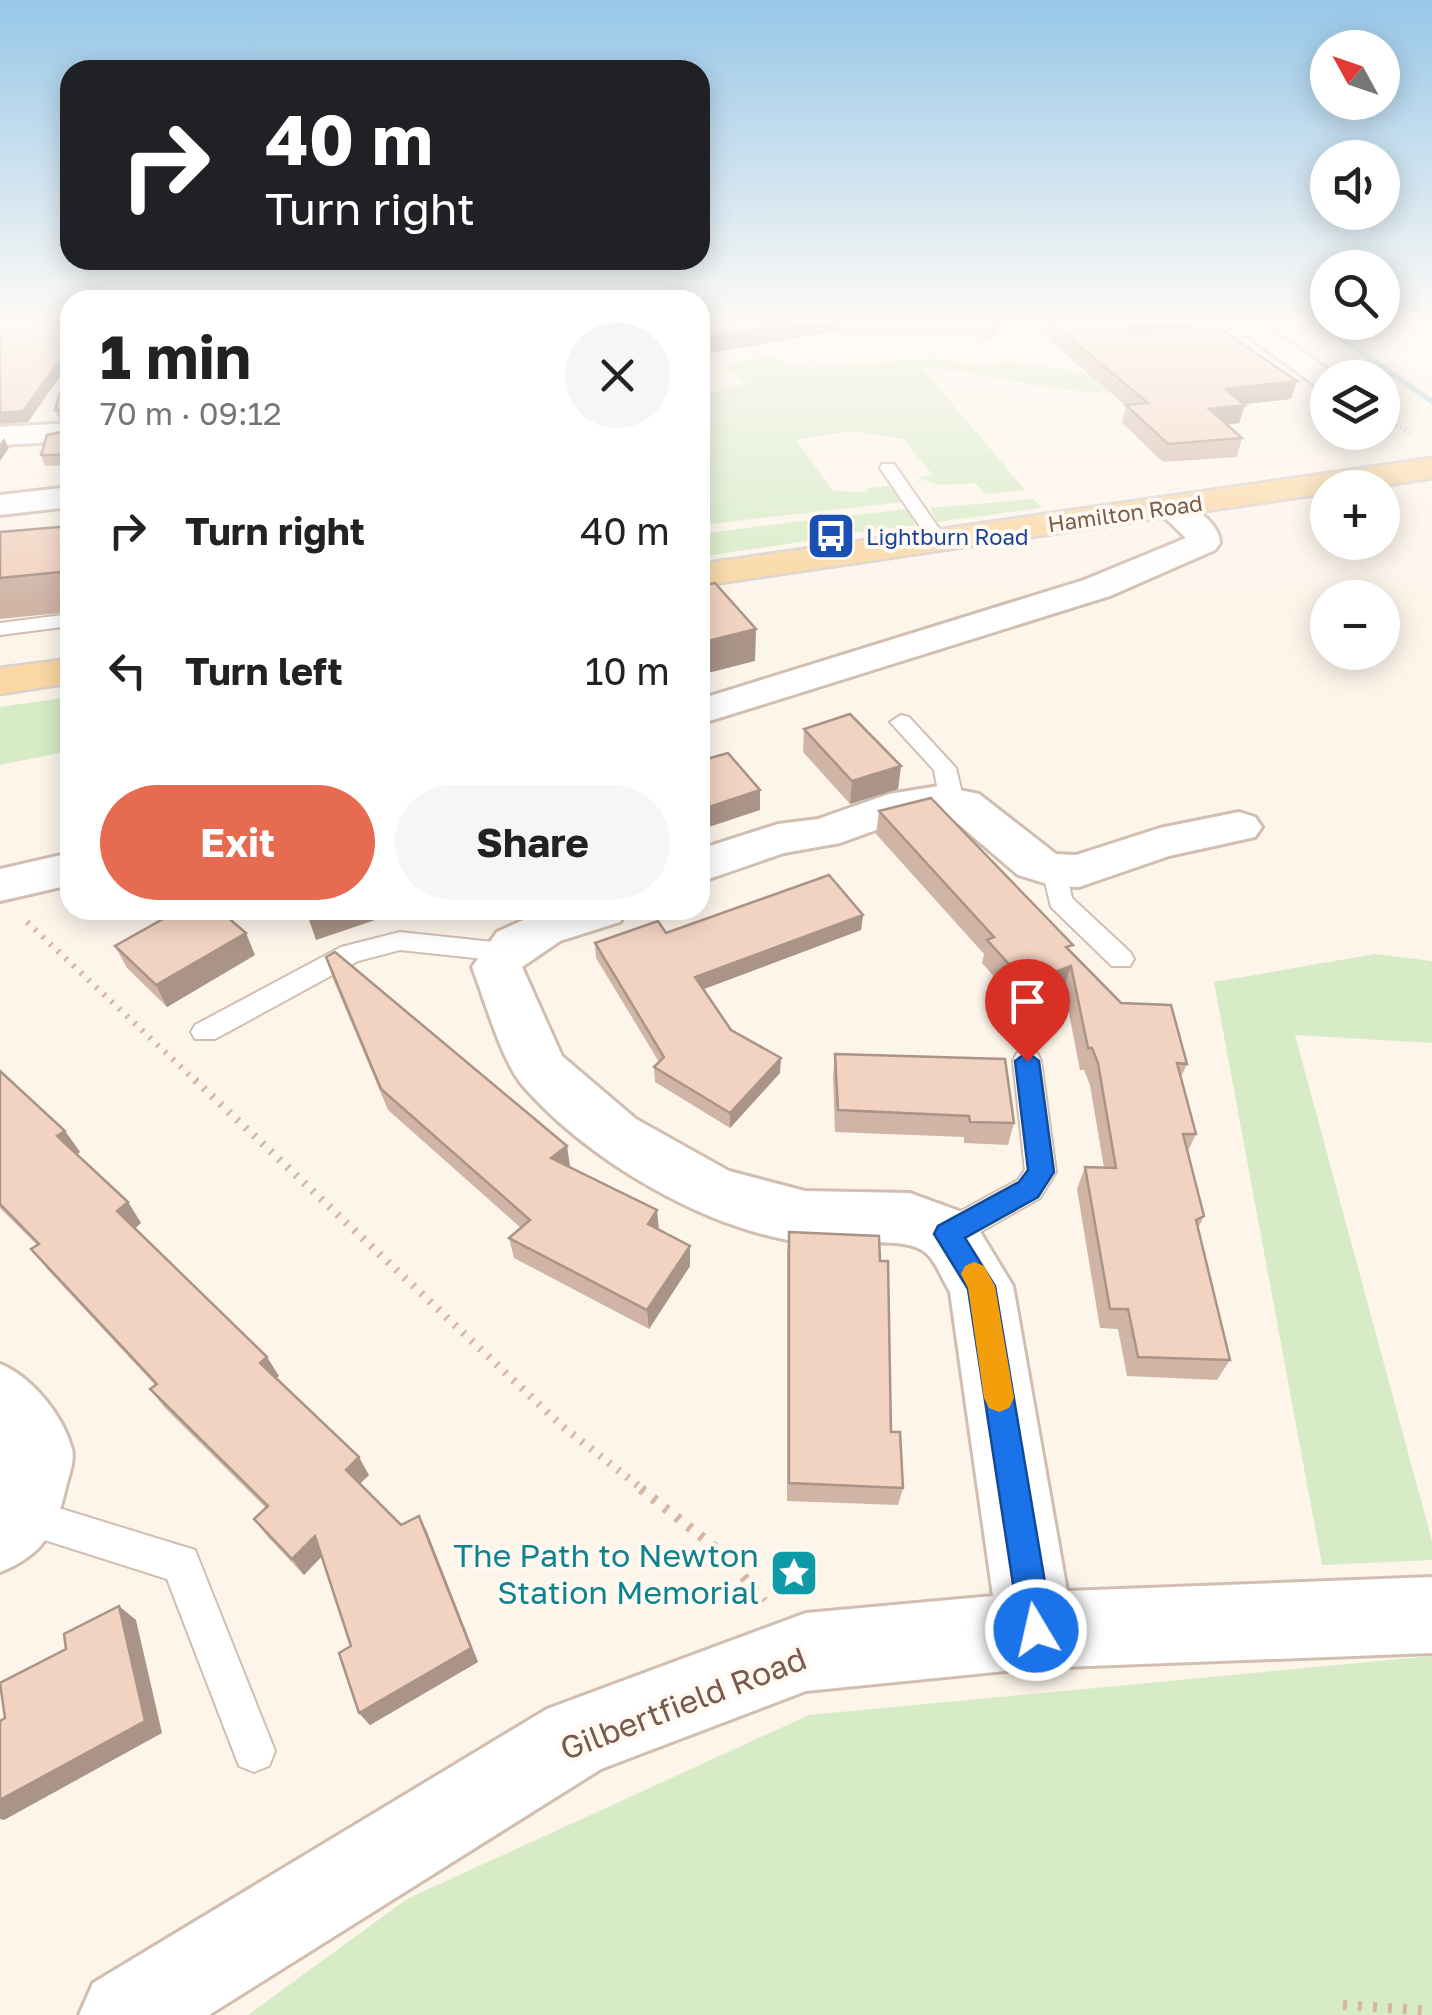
<!DOCTYPE html>
<html lang="en">
<head>
<meta charset="utf-8">
<style>
  :root { --surface:#fff; --page:#f6f6f6; --text:#222; --muted:#767676; --accent:#e66b50 }
  body { margin:0; font-family:"Golos Text",sans-serif; background:var(--page); color:var(--text); height:100vh; display:flex; flex-direction:column; font-size:38px; white-space:nowrap }
  * { box-sizing:border-box; margin:0 }
  p { font-size:32px; color:var(--muted) }
  .icon { flex:none; width:55px; height:55px; fill:none; stroke:currentColor; stroke-width:2; stroke-linecap:round; stroke-linejoin:round }
  .map { position:relative; flex:1; overflow:hidden }
  .details { position:absolute; left:60px; top:290px; width:650px; height:630px; display:flex; flex-direction:column; background:var(--surface); border-radius:30px; box-shadow:0 5px 25px #0003 }
  .details>* { flex:none }
  .banner { position:absolute; left:60px; top:60px; width:650px; height:210px; border-radius:30px; box-shadow:0 5px 25px #0003; background:#202124; color:#fff; overflow:hidden }
  .needle { width:65px; rotate:310deg }
  .tools { position:absolute; left:1310px; top:30px; display:grid; gap:20px }
  .tools a { display:grid; place-items:center; width:90px; height:90px; border-radius:50%; background:var(--surface); box-shadow:0 5px 25px #0003; font-size:50px }
  .pin { position:absolute; display:grid; place-items:center; width:85px; height:85px; color:#fff; margin:-102px -42px; border-radius:50% 50% 50% 0; rotate:-45deg; box-shadow:0 0 10px #0007 }
  .pin .icon { rotate:45deg }
  .me { position:absolute; width:110px; margin:-55px; rotate:351deg; stroke-linejoin:round; filter:drop-shadow(0 0 8px #0008) }
  .turn { display:flex; align-items:center; gap:35px; height:210px; padding:0 40px; font-size:45px }
  .turn .icon { width:130px; height:130px; stroke-width:2.5 }
  .turn b { display:block; font-size:70px; line-height:85px }
  .round { display:grid; place-items:center; flex:none; width:105px; height:105px; border-radius:52px; background:var(--page) }
  .headline { display:flex; align-items:center; justify-content:space-between; height:170px; padding:0 40px }
  h1 { font-size:60px; font-weight:700; line-height:75px }
  .button { display:flex; gap:20px; margin-top:auto; padding:20px 40px }
  .button a { flex:1; height:115px; border-radius:60px; background:var(--accent); color:#fff; font-size:40px; font-weight:700; line-height:115px; text-align:center }
  .button a+a { background:var(--page); color:var(--text) }
  ul { padding:0; list-style:none }
  li { display:flex; align-items:center; gap:30px; height:140px; padding:0 40px }
  li div { flex:1 }
  li b { display:block; font-size:38px }
  li em { font-style:normal }
  .map>svg:first-child { display:block }
  .green { fill:#d7ebc7 }
  .lines { fill:none; stroke-linecap:round; stroke-linejoin:round }
  .stream { fill:#a4d3d9; fill-rule:evenodd }
  .service-casing { stroke:#d2beb1; stroke-width:4 }
  .minor-casing { stroke:#d2beb1; stroke-width:6 }
  .primary-casing { stroke:#d9d1cd; stroke-width:5 }
  .path-far3 { stroke:#d8b6a4; stroke-width:4; stroke-dasharray:1 4; stroke-linecap:butt }
  .path-far2 { stroke:#d8b6a4; stroke-width:6; stroke-dasharray:2.5 8; stroke-linecap:butt }
  .path-far1 { stroke:#d8b6a4; stroke-width:8; stroke-dasharray:2.5 9; stroke-linecap:butt }
  .path { stroke:#d8b6a4; stroke-width:10; stroke-dasharray:4 11; stroke-linecap:butt }
  .service { fill:#fff; fill-rule:evenodd }
  .minor { fill:#fff; fill-rule:evenodd }
  .primary { fill:#fad7a3; fill-rule:evenodd }
  .wall { fill:#d0b5a6 }
  .shaded-wall { fill:#a99487 }
  .building { fill:#f2d3c1; stroke:#a99487; stroke-width:2.5 }
  .route { fill:#1a73e8; stroke:#114b97; stroke-width:2.5 }
  .slow { fill:#f59e0b }
  .labels { text-anchor:middle; dominant-baseline:central; stroke-width:8; stroke-linejoin:round; paint-order:stroke }
  .far-street-label { font-size:22px; fill:#785a4c; stroke:#fff9f1 }
  .far-transit-label { font-size:22px; fill:#164399; stroke:#fff9f1; text-anchor:start }
  .near-culture-label { font-size:32px; fill:#0d838f; stroke:#fff9f1; text-anchor:end }
  .near-street-label { font-size:32px; fill:#785a4c; stroke:#fff9f1 }
</style>
</head>
<body>
<div class="map">
<svg width="1432" height="2015" viewBox="0 0 1432 2015">
  <rect width="100%" height="100%" fill="#fdf5ea"/>
  <g class="green">
    <path d="M772 356 794 366 812 367 933 359 988 367 1007 361 1125 379 1123 392C1057 396 988 372 921 367L1025 490 986 494 974 483 941 485 917 478 932 474 903 439 850 431 796 440 833 491 868 492 867 488 890 486 903 502 700 525V396L747 383 722 366Z"/>
    <path d="M1034 499 1041 508 937 522 930 508Z"/>
    <path d="M908 509 915 525 847 534 835 517Z"/>
    <path d="M825 518 835 531 811 534 813 540 700 557V534Z"/>
    <path d="M70 697V751L0 765V707Z"/>
    <path d="M1375 954 1432 961V1043L1295 1035 1432 1541V1560L1322 1565 1214 982Z"/>
    <path d="M1432 1656V2015H248L407 1899 809 1715Z"/>
  </g>
  <g class="lines">
    <path class="stream" d="M1313 322H1322L1432 398V405Z"/>
    <g class="service-casing">
      <g id="service">
        <path d="M1254 327 1259 334 1193 341 1186 337Z"/>
        <path d="M882 464H894L947 540 944 544H932L880 468Z"/>
        <path d="M70 614V626L0 635V623Z"/>
        <path d="M901 715 909 717 956 768 964 802 960 807 952 809 940 802 934 770 890 722Z"/>
        <path d="M1054 862 1066 870 1072 898 1130 952 1134 959 1130 966H1112L1051 907 1042 870Z"/>
        <path d="M400 932 503 943 516 952 503 961 400 950 358 961 215 1039H195L191 1032 195 1025 341 947Z"/>
        <path d="M1027 1050 1037 1053 1041 1061 1056 1172 1040 1198 959 1244 948 1248 937 1244 932 1234 937 1224 1018 1180 1025 1170 1013 1061 1017 1053Z"/>
        <path d="M23 1497 195 1550 275 1751 269 1766 254 1772 239 1766 167 1579 10 1529 4 1516 10 1503Z"/>
      </g>
    </g>
    <g class="minor-casing">
      <g id="minor">
        <path d="M1229 322H1260L1340 378H1328V389L1318 387Z"/>
        <path d="M70 423V441L0 445V427Z"/>
        <path d="M70 487V507L0 515V495Z"/>
        <path d="M1171 497C1189 502 1220 523 1220 543L1215 550 1110 596 700 724V699L1084 580 1186 538 1154 507 1159 500Z"/>
        <path d="M939 786 979 794 1056 854 1076 855 1160 828 1239 812 1255 817 1262 827 1255 837 1169 856 1079 887 1054 886 1018 875 949 816 912 817 840 843 784 853 700 882V849L778 824 818 819 889 794Z"/>
        <path d="M70 853V885L0 901V869Z"/>
        <path d="M545 910H627L620 922 560 941 522 967 562 1056 636 1119 729 1171 805 1191 910 1193 970 1215 1013 1286 1067 1591 1432 1577V1653L1036 1668 806 1691 601 1769 209 2015H79L93 1983 547 1709 806 1613 993 1596 950 1292C943 1281 936 1261 926 1253 905 1234 835 1247 806 1243 706 1230 589 1161 523 1086 501 1060 485 1000 472 967L497 932Z"/>
        <path d="M0 1364C31 1376 63 1415 72 1449 75 1460 69 1475 66 1487 56 1531 43 1555 0 1572Z"/>
      </g>
    </g>
    <g class="primary-casing">
      <g id="primary">
        <path d="M1432 458V478L1368 488H1328V493L700 586V564Z"/>
        <path d="M70 659V683L0 694V668Z"/>
      </g>
    </g>
    <path class="path-far3" d="M1382 419 1412 433"/>
    <path class="path-far2" d="M27 922 198 1083"/>
    <path class="path-far1" d="M195 1080 562 1426 645 1491"/>
    <g class="path">
      <path d="M641 1489 726 1556 764 1601"/>
      <path d="M1343 2005 1432 2011"/>
    </g>
    <use href="#service" class="service"/>
    <use href="#minor" class="minor"/>
    <use href="#primary" class="primary"/>
  </g>
  <g class="wall">
    <path d="M70 322V465L45 466 41 455 70 430 69 420H59L55 410 69 363 28 422Z"/>
    <path d="M700 322H1000L994 338 836 331 700 355Z"/>
    <path d="M1028 322H1197L1195 328 1291 399 1243 404 1245 405 1239 423 1227 425 1242 438 1237 457 1163 462 1122 423 1126 406Z"/>
    <path d="M70 526V612L0 619V532Z"/>
    <path d="M804 729 901 766 898 789 850 804 803 752Z"/>
    <path d="M879 811 1071 952 1121 1003 1187 1064 1181 1077 1196 1134 1188 1151 1204 1216 1198 1228 1230 1360 1217 1380 1127 1376 1118 1329 1100 1328 1077 1189 1085 1167 1104 1168 1090 1085 1084 1070H1080L1064 988 1020 1006 982 963 984 954 876 834Z"/>
    <path d="M863 915 861 930 704 989 731 1030 780 1073 730 1128 655 1082 654 1067 659 1062 596 958 595 943 666 933Z"/>
    <path d="M115 946 255 955 167 1007 127 968Z"/>
    <path d="M326 957 567 1146 570 1167 659 1230 690 1246V1266L649 1329 514 1258 509 1238 521 1228 388 1110 333 979Z"/>
    <path d="M835 1054 1014 1123 1008 1145 964 1143V1137L835 1132 833 1076Z"/>
    <path d="M0 1071 65 1131 80 1152 77 1154 128 1202 141 1223 135 1228 279 1376 276 1378 369 1475 360 1484 401 1525 419 1516 427 1532 478 1662 370 1725 359 1713 351 1646 322 1556 304 1575 267 1536 254 1519 266 1508 165 1408 150 1389 155 1385 48 1270 31 1249 37 1245 0 1208Z"/>
    <path d="M789 1232 891 1432 903 1488 898 1505 787 1501V1253Z"/>
  </g>
  <g class="shaded-wall">
    <path d="M792 322H836V331L700 355V338Z"/>
    <path d="M996 322H1000L994 338Z"/>
    <path d="M1127 322H1197L1194 331 1124 339Z"/>
    <path d="M70 347V362L28 422 0 424V413Z"/>
    <path d="M1297 381 1291 399 1219 407 1225 389Z"/>
    <path d="M1245 405 1239 423 1203 427 1209 409Z"/>
    <path d="M4 438 9 448 0 461V444Z"/>
    <path d="M756 629 755 661 700 675V643Z"/>
    <path d="M901 766 898 789 850 804 852 781Z"/>
    <path d="M760 790V810L700 830V810Z"/>
    <path d="M329 910H392L393 914 316 940 308 917Z"/>
    <path d="M413 910H428L414 914Z"/>
    <path d="M863 915 861 930 696 992 695 977Z"/>
    <path d="M246 933 255 955 167 1007 156 985Z"/>
    <path d="M1071 966 1064 988 1020 1006 1026 983Z"/>
    <path d="M781 1058 780 1073 730 1128V1113Z"/>
    <path d="M65 1131 80 1152 72 1158 57 1136Z"/>
    <path d="M567 1146 570 1167 551 1158Z"/>
    <path d="M128 1202 141 1223 131 1232 117 1211Z"/>
    <path d="M657 1210 659 1230 648 1224Z"/>
    <path d="M690 1246V1266L649 1329 647 1310Z"/>
    <path d="M267 1357 279 1376 272 1382 260 1363Z"/>
    <path d="M359 1457 369 1475 356 1487 346 1470Z"/>
    <path d="M419 1516 427 1532 478 1662 370 1725 359 1713Z"/>
    <path d="M315 1536 326 1552 304 1575 292 1559Z"/>
    <path d="M119 1606 136 1620 162 1733 4 1820 0 1819V1800Z"/>
  </g>
  <g class="building">
    <path d="M0 322H70V347L23 411 0 413Z"/>
    <path d="M700 322H792L700 338Z"/>
    <path d="M1051 322H1127L1126 329 1135 334 1216 326 1297 381 1225 389 1245 405 1209 409 1242 438 1168 444 1126 405 1148 403Z"/>
    <path d="M70 360V455H41L47 435 70 430 69 410H55Z"/>
    <path d="M70 526V571L0 578V532Z"/>
    <path d="M715 583 756 629 700 643V586Z"/>
    <path d="M850 714 901 766 852 781 804 729Z"/>
    <path d="M728 753 760 790 700 810V761Z"/>
    <path d="M931 798 1073 945 1066 947 1121 1003 1171 1005 1187 1064 1177 1063 1196 1134H1183L1204 1216 1196 1220 1230 1360 1138 1357 1128 1309H1110L1085 1167 1116 1168 1098 1063 1092 1048H1088L1071 966 1026 983 987 940 994 937 879 811Z"/>
    <path d="M829 875 863 915 695 977 731 1030 781 1058 730 1113 654 1067 664 1057 595 943 658 921 666 933Z"/>
    <path d="M179 910H219L246 933 156 985 115 946Z"/>
    <path d="M306 910H329L308 917Z"/>
    <path d="M335 952 567 1146 551 1158 657 1210 648 1224 690 1246 647 1310 509 1238 530 1220 381 1089 326 957Z"/>
    <path d="M835 1054 1005 1059 1014 1123 970 1122 969 1116 838 1110Z"/>
    <path d="M0 1071 65 1131 57 1136 128 1202 117 1211 267 1357 260 1363 359 1457 346 1470 401 1525 419 1516 471 1648 359 1713 339 1653 351 1646 315 1536 292 1559 254 1519 268 1506 150 1389 157 1384 31 1249 39 1244 0 1204Z"/>
    <path d="M789 1232 879 1236 880 1261H888L891 1432H900L903 1488 789 1483Z"/>
    <path d="M119 1606 145 1721 0 1800V1721L5 1718 0 1683 66 1649 64 1634Z"/>
  </g>
  <linearGradient id="sky" x2="0" y2="1"><stop stop-color="#97c7e8"/><stop offset="0.53" stop-color="#fefaf6"/><stop offset="1" stop-color="#fefaf6" stop-opacity="0"/></linearGradient>
  <rect width="1432" height="604" fill="url(#sky)"/>
  <path class="route" d="M1027 1052 1039 1061 1054 1172 1038 1197 965 1238 995 1286 1053 1630 1048 1641 1036 1646 1025 1641 1020 1630 968 1289 934 1234 938 1226 1019 1182 1028 1170 1015 1061Z"/>
  <path class="slow" d="M974 1262 984 1266 995 1286 1014 1398 1009 1408 999 1412 989 1408 984 1398 968 1288 961 1274 965 1266Z"/>
  <defs>
    <g id="bus-square" transform="scale(2.5)"><rect x="-9" y="-9" width="18" height="18" rx="4" fill="#1a4fb4" stroke="#fff9f1"/><path d="M-5-6H5V4H4V6H2V4H-2V6H-4V4H-5ZM-3.5-4V0h7V-4ZM-3.5 1.2v1.5H-2V1.2ZM2 1.2v1.5H3.5V1.2Z" fill="#fff"/></g>
    <g id="sight-square" transform="scale(2.5)"><rect x="-9" y="-9" width="18" height="18" rx="4" fill="#0f9aa8" stroke="#fff9f1"/><path d="M0-6L1.8-2.2L6-1.7L2.9 1.2L3.7 5.4L0 3.3L-3.7 5.4L-2.9 1.2L-6-1.7L-1.8-2.2Z" fill="#fff"/></g>
  </defs>
  <g fill-rule="evenodd">
    <use href="#bus-square" x="831" y="536"/>
    <use href="#sight-square" x="794" y="1573"/>
  </g>
  <g class="labels">
    <g class="far-street-label">
      <text transform="translate(1125 513) rotate(-8)">Hamilton Road</text>
    </g>
    <g class="far-transit-label">
      <text x="866" y="536">Lightburn Road</text>
    </g>
    <g class="near-culture-label">
      <text x="759" y="1555">The Path to Newton<tspan x="759" dy="37">Station Memorial</tspan></text>
    </g>
    <g class="near-street-label">
      <text transform="translate(683 1703) rotate(-21)">Gilbertfield Road</text>
    </g>
  </g>
</svg>
<div class="tools">
<a><svg class="needle" viewBox="-14 -14 28 28"><path d="M0-13l5 13h-10z" fill="#e53935"/><path d="M0 13l5-13h-10z" fill="#767676"/></svg></a>
<a><svg class="icon" aria-label="sound" viewBox="0 0 24 24"><path d="M4 9h4l5-4v14l-5-4H4zM17 9q2 3 0 6"/></svg></a>
<a><svg class="icon" aria-label="search" viewBox="0 0 24 24"><circle cx="10" cy="10" r="6"/><path d="M15 15l6 6"/></svg></a>
<a><svg class="icon" aria-label="layers" viewBox="0 0 24 24"><path d="M12 4l9 5-9 5-9-5zM3 14l9 5 9-5"/></svg></a>
<a>+</a>
<a>−</a>
</div>
<div class="pin" style="left:1027px;top:1061px;background:#d93025"><svg class="icon" aria-label="arrive" viewBox="0 0 24 24"><path d="M6 21V4h12l-3 4 3 4H6"/></svg></div>
<svg class="me" style="left:1036px;top:1630px" viewBox="-20 -20 40 40"><circle r="17" fill="#1a73e8" stroke="#fff" stroke-width="3"/><path d="M0-11L8 9 0 5-8 9z" fill="#fff"/></svg>
<div class="banner">
<div class="turn"><svg class="icon" aria-label="right" viewBox="0 0 24 24"><path d="M7 20v-9h11M14 6l5 5-5 5"/></svg><div><b>40 m</b>Turn right</div></div>
</div>
<section class="details">
<div class="headline"><div><h1>1 min</h1><p>70 m · 09:12</p></div><a class="round"><svg class="icon" aria-label="close" viewBox="0 0 24 24"><path d="M6 6l12 12M18 6L6 18"/></svg></a></div>
<ul>
<li><svg class="icon" aria-label="right" viewBox="0 0 24 24"><path d="M7 20v-9h11M14 6l5 5-5 5"/></svg><div><b>Turn right</b></div><em>40 m</em></li>
<li><svg class="icon" aria-label="left" viewBox="0 0 24 24"><path d="M17 20v-9H6M10 6l-5 5 5 5"/></svg><div><b>Turn left</b></div><em>10 m</em></li>
</ul>
<div class="button"><a>Exit</a><a>Share</a></div>
</section>
</div>
</body>
</html>
